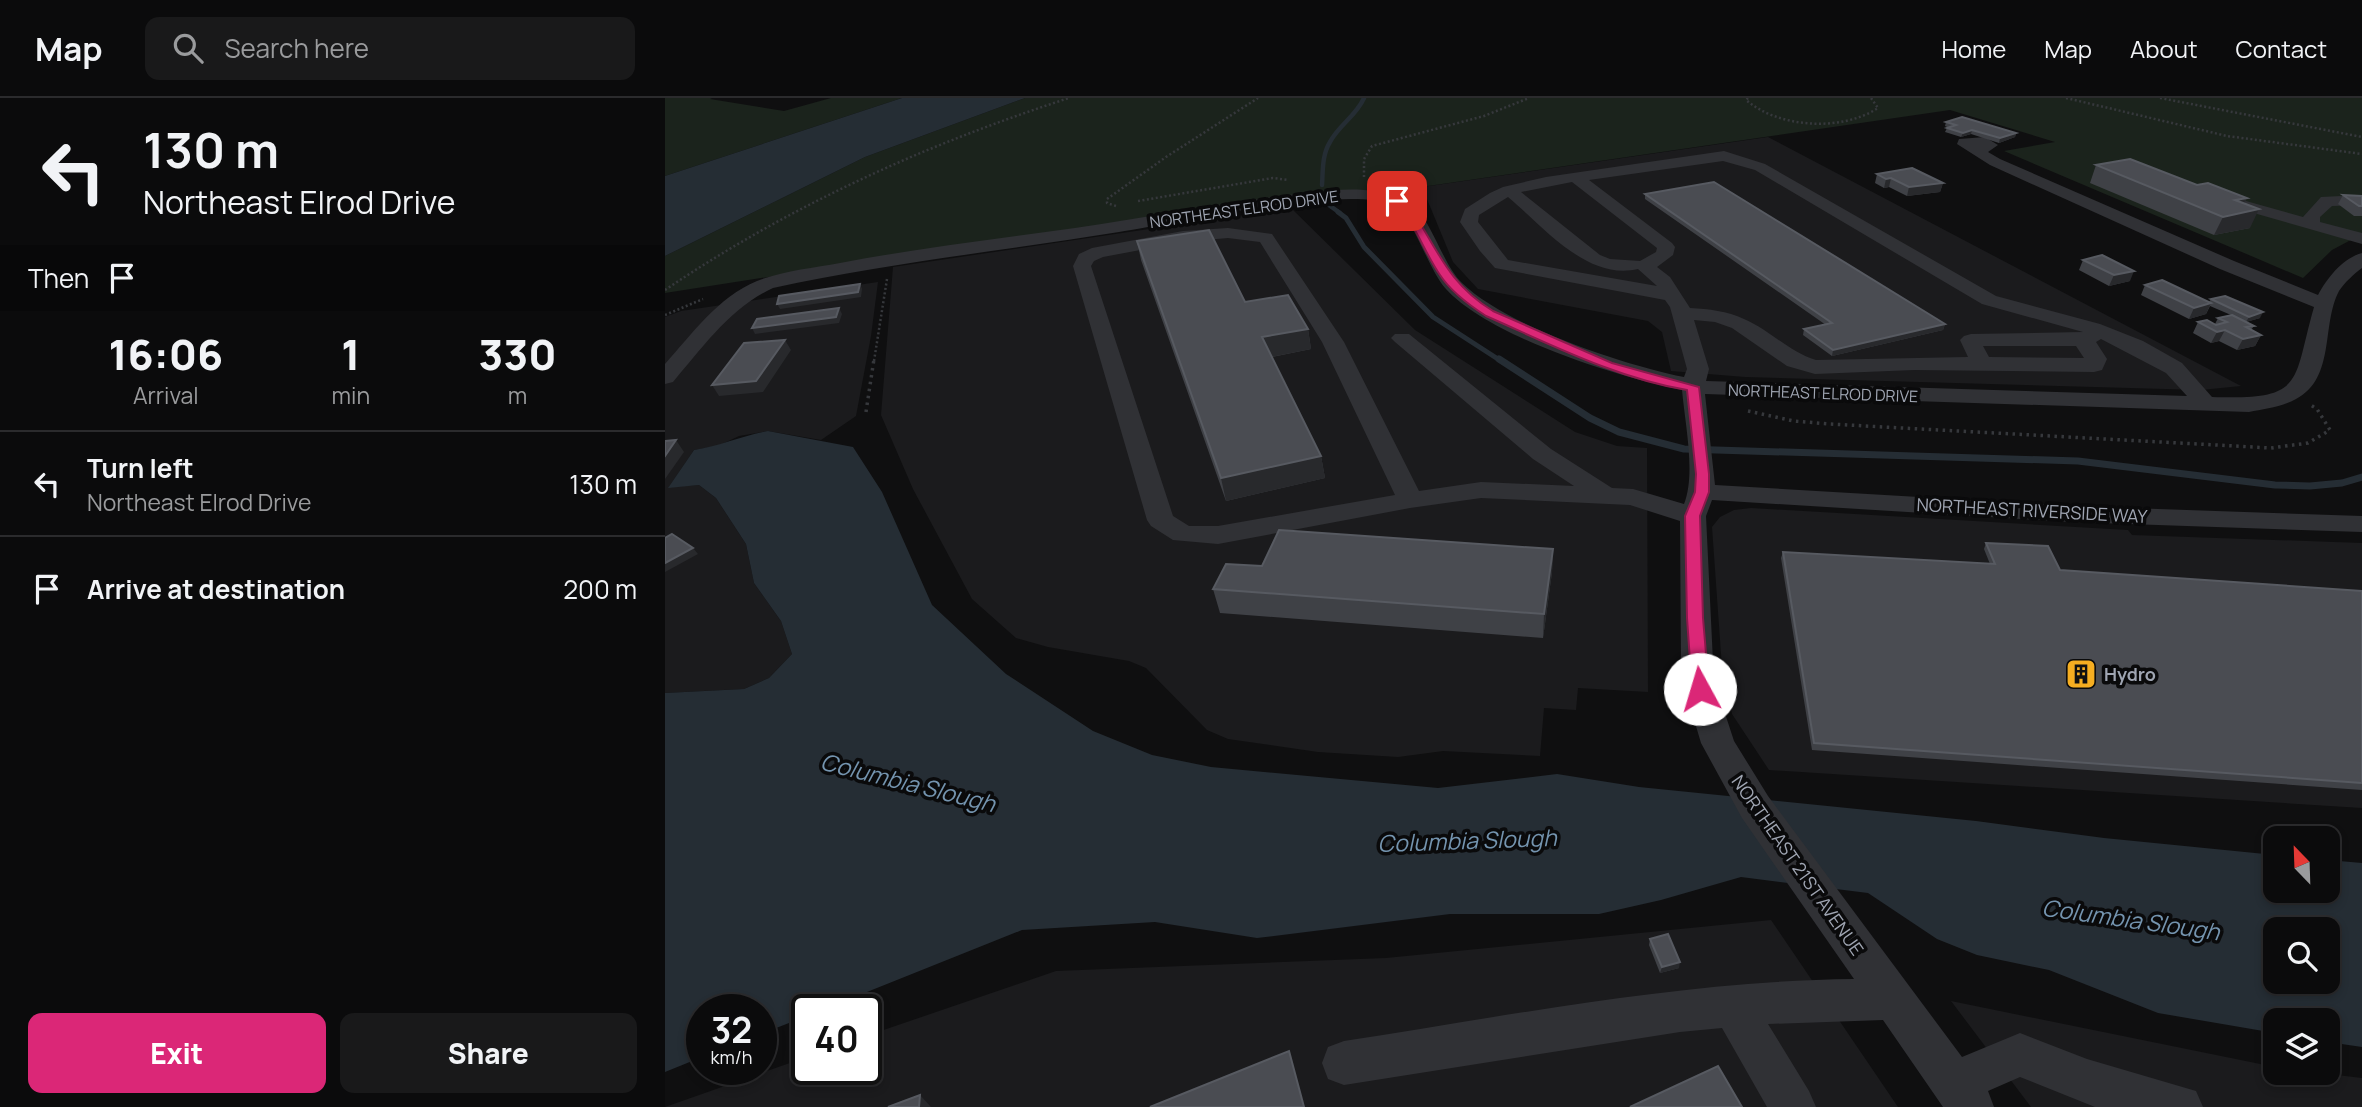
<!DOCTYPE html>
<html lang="en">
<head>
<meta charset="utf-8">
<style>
  :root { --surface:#0b0b0c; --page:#19191a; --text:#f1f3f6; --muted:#9a9b9d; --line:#2b2b2d; --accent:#db2777 }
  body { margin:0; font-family:Manrope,sans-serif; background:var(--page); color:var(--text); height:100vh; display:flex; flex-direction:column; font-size:26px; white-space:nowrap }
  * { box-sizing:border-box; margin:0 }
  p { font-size:23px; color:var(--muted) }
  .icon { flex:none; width:38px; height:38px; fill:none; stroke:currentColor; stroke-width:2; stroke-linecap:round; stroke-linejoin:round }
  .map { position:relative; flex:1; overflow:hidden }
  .side { display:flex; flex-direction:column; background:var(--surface); width:665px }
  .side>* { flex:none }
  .top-card { background:#0b0b0c; color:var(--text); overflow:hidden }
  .needle { width:46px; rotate:337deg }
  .controls { position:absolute; left:1598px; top:728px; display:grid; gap:14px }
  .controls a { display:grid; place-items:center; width:77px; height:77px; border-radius:14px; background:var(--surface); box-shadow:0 4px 10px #0003,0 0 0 2px var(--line); font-size:35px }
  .speed { position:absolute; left:21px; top:896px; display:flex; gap:14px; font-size:35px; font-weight:700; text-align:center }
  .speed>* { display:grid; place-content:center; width:91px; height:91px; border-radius:50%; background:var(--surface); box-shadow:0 4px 10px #0003,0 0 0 2px var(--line); line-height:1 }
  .speed small { font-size:18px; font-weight:400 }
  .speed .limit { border:4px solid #111; border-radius:10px; background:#fff; color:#111 }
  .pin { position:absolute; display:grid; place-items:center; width:60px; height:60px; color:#fff; margin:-30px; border-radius:14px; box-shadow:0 4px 10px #0006 }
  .me { position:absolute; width:77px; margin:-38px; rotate:354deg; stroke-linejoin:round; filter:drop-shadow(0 0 5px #0008) }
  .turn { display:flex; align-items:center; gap:24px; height:147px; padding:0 28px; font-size:32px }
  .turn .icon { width:91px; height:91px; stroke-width:2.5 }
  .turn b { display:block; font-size:49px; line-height:60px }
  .then { display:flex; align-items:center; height:66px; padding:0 28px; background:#0003; gap:14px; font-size:26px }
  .eta { display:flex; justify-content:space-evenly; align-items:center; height:119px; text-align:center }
  .eta b { font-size:42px; font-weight:800; line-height:49px }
  .primary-button { display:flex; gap:14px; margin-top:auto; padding:14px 28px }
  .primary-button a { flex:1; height:80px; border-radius:14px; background:var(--accent); color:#fff; font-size:28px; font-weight:800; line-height:80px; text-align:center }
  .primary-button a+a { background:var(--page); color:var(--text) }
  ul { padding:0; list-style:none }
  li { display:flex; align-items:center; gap:21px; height:105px; padding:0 28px; border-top:2px solid var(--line) }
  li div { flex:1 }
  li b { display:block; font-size:26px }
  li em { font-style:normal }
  header { display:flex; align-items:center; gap:42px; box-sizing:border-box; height:98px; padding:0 35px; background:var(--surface); border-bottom:2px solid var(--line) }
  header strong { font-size:33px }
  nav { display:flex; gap:38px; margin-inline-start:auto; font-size:24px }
  .search { width:490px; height:63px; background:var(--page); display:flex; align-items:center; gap:18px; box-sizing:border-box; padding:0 24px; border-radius:14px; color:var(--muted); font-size:26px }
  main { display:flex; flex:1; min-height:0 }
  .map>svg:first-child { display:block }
  .built { fill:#1b1b1d }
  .green { fill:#1b231c }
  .water { fill:#252d34; fill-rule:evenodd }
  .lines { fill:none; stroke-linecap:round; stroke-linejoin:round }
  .stream-far2 { stroke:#252d34; stroke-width:4.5 }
  .stream-far1 { stroke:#252d34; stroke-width:5 }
  .stream { stroke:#252d34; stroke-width:7 }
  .path-far1 { stroke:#36383c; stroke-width:2.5; stroke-dasharray:2 2.5; stroke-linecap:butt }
  .path { stroke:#36383c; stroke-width:3.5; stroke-dasharray:2.5 4.5; stroke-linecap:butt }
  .minor { fill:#303135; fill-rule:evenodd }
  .wall { fill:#3f4146 }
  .shaded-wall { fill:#28292c }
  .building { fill:#4a4c52; stroke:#575a61; stroke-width:2 }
  .route { fill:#db2777; stroke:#8e194d; stroke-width:2 }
  .labels { text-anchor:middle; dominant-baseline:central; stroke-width:7; stroke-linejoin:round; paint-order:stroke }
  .far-street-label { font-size:16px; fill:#9fa5b2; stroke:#0a0a0b }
  .street-label { font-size:18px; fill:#9fa5b2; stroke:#0a0a0b }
  .poi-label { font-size:18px; font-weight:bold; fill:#9fa5b2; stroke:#0a0a0b; text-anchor:start }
  .near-water-label { font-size:23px; font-style:italic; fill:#7494af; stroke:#0a0a0b }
</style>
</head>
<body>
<header>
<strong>Map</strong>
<div class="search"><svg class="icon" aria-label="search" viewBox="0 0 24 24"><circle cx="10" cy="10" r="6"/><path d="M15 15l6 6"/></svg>Search here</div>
<nav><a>Home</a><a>Map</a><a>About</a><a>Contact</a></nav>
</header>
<main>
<section class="side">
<div class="top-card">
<div class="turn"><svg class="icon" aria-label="left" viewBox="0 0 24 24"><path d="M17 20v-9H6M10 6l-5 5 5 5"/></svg><div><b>130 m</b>Northeast Elrod Drive</div></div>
<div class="then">Then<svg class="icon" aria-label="arrive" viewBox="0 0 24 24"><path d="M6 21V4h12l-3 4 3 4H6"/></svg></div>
</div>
<div class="eta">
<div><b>16:06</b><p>Arrival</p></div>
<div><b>1</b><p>min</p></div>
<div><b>330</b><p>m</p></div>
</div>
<ul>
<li><svg class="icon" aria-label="left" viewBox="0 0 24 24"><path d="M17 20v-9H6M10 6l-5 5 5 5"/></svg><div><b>Turn left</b><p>Northeast Elrod Drive</p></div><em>130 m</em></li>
<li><svg class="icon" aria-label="arrive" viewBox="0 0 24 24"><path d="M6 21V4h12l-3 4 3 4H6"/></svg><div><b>Arrive at destination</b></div><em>200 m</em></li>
</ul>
<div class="primary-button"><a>Exit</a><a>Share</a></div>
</section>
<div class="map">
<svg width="1697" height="1009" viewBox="0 0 1697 1009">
  <rect width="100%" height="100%" fill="#0f0f10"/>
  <g class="built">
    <path d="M1103 39 1576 288 1536 292 1080 279 1006 273 997 234 983 223 813 191 788 164 757 89Z"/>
    <path d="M626 110 750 232 910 334 952 348 982 350 983 594 913 590 911 612 879 610 875 658 778 653 733 659 653 654 563 641 542 632 481 570 464 563 383 549 351 540 307 501 248 391 216 317 228 169Z"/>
    <path d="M213 184 206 238 191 318 156 342 103 333 74 338 53 348 29 352 4 389 34 387 51 400 81 446 89 485 116 523 127 556 104 580 79 591 0 595V219L16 213Z"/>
    <path d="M1086 410 1463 432 1467 437 1697 445V710L1104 672 1067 616 1057 570 1047 429 1055 419 1069 412Z"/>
    <path d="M1106 822 1233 1009H0L142 959V971H201V938L391 873 721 860Z"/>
    <path d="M1286 903 1610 969V975H1655L1697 980V1009H1366Z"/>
  </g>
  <g class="green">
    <path d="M0 0H47L45 1 119 13 166 0H237L0 78Z"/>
    <path d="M360 0H1697V136L1667 152 1638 180 1339 53 1390 44 1285 12 722 94 698 93 457 124 0 195V158L200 59Z"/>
  </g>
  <g class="water">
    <path d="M237 0H360L200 59 0 158V78Z"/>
    <path d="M103 333 188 349 217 394 267 507 341 576 428 633 487 657 546 669 773 690 892 676 974 689 1311 723 1439 740 1610 757V793H1662L1663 762 1697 765V949L1663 944 1662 922H1610V935L1493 915 1384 872 1312 857 1272 841 1203 795 1076 779 996 802 934 816H785L592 840 490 824 357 832 157 912H142V918L96 936V912H37V959L0 974V595L79 591 104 580 127 556 116 523 89 485 81 446 51 400 34 387 3 390 29 352C55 348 77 338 103 333ZM1610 831H1662V884H1610Z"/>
  </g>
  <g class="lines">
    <g class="stream-far2">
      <path d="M657 87C658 72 657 57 665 44 674 27 691 18 699 0"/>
      <path d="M661 105 675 115"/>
    </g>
    <path class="stream-far1" d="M673 114 681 120 699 149 768 219 836 263"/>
    <path class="stream" d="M834 261 925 320 954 334 1019 351 1413 363 1610 387 1645 388 1677 385 1697 379"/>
    <g class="path-far1">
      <path d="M1083 0 1081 2C1114 30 1176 34 1213 10L1206 0"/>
      <path d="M1401 0 1562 38 1697 56"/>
      <path d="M1495 0 1697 39"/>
      <path d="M699 79V61L707 48 819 18 864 0"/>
      <path d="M473 103 608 80 623 82"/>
      <path d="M451 108 442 105V101L501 59 593 0"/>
      <path d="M0 192C126 107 260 47 404 0"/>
      <path d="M0 217 38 201"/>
      <path d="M209 263 222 181"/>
    </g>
    <g class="path">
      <path d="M1083 313 1129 323 1164 326 1606 350 1643 345 1665 332 1652 311 1644 306"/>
      <path d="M201 314 209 261"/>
    </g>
    <g class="minor">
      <path d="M1320 39 1333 47 1323 54 1335 61 1569 163 1653 197C1662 180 1678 160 1697 155V170C1689 176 1680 184 1674 193 1656 227 1671 280 1631 301 1617 309 1599 311 1584 314L1040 296 1050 387 1406 408 1697 418V434L1406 424 1047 402 1041 418 1048 564 1052 591 1069 643 1103 698 1297 959 1355 935 1422 961 1531 993 1538 1009H1430L1355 979 1323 993 1329 1009H1278L1218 922 1103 926 1144 993 1151 1009H1102L1057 930 1015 934 679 987 663 981 657 965 663 949 679 943C848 917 1018 883 1189 881L1077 720 1036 645 1020 591 1016 564 1015 423 965 407 816 400 745 410 553 446 508 442 486 428 482 422 408 168 414 156 427 150 518 133 563 130 607 136 679 244 754 393 816 384 909 388 868 361 730 244 726 240 730 236H744L886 351 947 390 968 391 1019 406C1031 376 1020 326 1017 292 953 279 825 239 781 191 762 170 749 118 727 107 683 86 507 126 454 134 338 153 222 165 108 190 65 210 38 249 8 284L0 286V266C27 236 53 199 92 183 117 173 148 170 175 165 253 150 332 141 410 130 480 120 548 106 617 98 655 93 699 86 736 99 764 109 775 164 797 185 841 228 959 267 1019 279L1022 271 1005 209 1000 202 830 170 815 153 795 124 800 111 825 95 838 89 881 79 1059 53 1100 66 1331 198 1435 226 1478 243 1517 265 1547 299C1641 302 1627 286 1649 209L1555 171 1325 67 1292 46 1294 41ZM1058 63 1090 72 1317 206 1418 234 1306 236 1299 238 1295 242 1303 259 1151 262C1124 254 1105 232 1079 221 1062 213 1044 211 1025 210L1005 179 992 169 1008 157 1010 149 1007 145 924 82ZM907 84 992 150 991 154 975 163 945 161 935 157 856 94ZM843 99C879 129 922 183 973 171L992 188 843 162 813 124 814 117ZM563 140 595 144 657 244 730 397 553 428H524L508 418 426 168 429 163 438 159 518 144ZM1029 222 1050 224 1067 230 1122 268 1150 276 1249 272 1429 274 1437 272 1442 261 1431 244 1436 241 1501 275 1522 298 1041 283 1044 271ZM1318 248H1411L1419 260 1324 259Z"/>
      <path d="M1556 96 1638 119 1656 99 1697 97V107L1667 108 1655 119V124L1697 135V146L1550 104 1548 101Z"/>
    </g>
  </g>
  <g class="wall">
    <path d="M1281 24 1351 35 1350 39 1334 45 1306 36 1296 39 1280 34 1282 30H1284L1280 28Z"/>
    <path d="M1431 67 1579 106 1585 130 1549 137 1425 85Z"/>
    <path d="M1212 76 1278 85 1275 94 1242 98 1224 89 1219 90 1210 85Z"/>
    <path d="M980 96 1280 226 1278 232 1167 258 1138 237 1139 231 1161 227 980 101Z"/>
    <path d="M1678 97 1697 98V118H1689L1673 106Z"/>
    <path d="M472 143 580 204 643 231 646 251 607 259 656 358 660 380 561 403 476 162Z"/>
    <path d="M1418 162 1465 183 1444 188 1414 172Z"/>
    <path d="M1480 187 1544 204 1546 201 1595 220 1581 224 1589 228 1586 232 1596 237 1590 248 1572 252 1554 243 1546 245 1528 235 1533 224 1550 226 1553 220 1566 217 1545 208 1541 216 1524 221 1476 197Z"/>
    <path d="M1321 445 1395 472 1697 493V692L1147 652 1116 460 1118 454 1325 466 1319 451Z"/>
    <path d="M888 451 887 474 878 540 555 515 548 491 597 468Z"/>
    <path d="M985 841 1014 870 995 875 984 847Z"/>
  </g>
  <g class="shaded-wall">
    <path d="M1307 32 1306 36 1296 39 1298 35Z"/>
    <path d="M1351 35 1350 39 1334 45 1335 40Z"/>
    <path d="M1226 80 1224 89 1219 90 1221 81Z"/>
    <path d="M1278 85 1275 94 1242 98 1244 89Z"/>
    <path d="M1582 100 1575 115 1594 111 1585 130 1549 137 1558 119 1570 102Z"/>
    <path d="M1469 173 1465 183 1444 188 1449 177Z"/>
    <path d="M195 186 197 191 196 199 115 211 112 206Z"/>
    <path d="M1546 205 1541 216 1524 221 1529 210Z"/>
    <path d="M174 210 177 216 174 225 90 236 87 230Z"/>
    <path d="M1598 214 1595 220 1581 224 1584 219Z"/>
    <path d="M1280 226 1278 232 1167 258 1168 252Z"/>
    <path d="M643 231 646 251 601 260 597 239Z"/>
    <path d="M1560 232 1554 243 1546 245 1552 234Z"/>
    <path d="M1596 237 1590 248 1572 252 1578 241Z"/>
    <path d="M120 242 126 252 98 294 54 298 47 287Z"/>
    <path d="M11 342 19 354 0 381V358Z"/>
    <path d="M656 358 660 380 561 403 556 380Z"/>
    <path d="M28 450 33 456 0 474V465Z"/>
    <path d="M888 451 887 474 878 540 879 516Z"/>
    <path d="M1015 864 1014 870 995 875 997 869Z"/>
    <path d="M255 997 266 1009H254Z"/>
  </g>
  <g class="building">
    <path d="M1297 19 1351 35 1335 40 1307 32 1298 35 1282 30 1291 27 1281 24Z"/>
    <path d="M1465 61 1532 87 1543 85 1582 100 1570 102 1594 111 1558 119 1431 67Z"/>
    <path d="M1247 70 1278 85 1244 89 1226 80 1221 81 1212 76Z"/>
    <path d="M1049 84 1280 226 1168 252 1139 231 1167 225 980 96Z"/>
    <path d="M1678 97 1697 98V108H1694Z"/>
    <path d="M544 132 580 204 623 197 643 231 597 239 656 358 556 380 472 143Z"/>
    <path d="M1437 157 1469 173 1449 177 1418 162Z"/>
    <path d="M1497 182 1546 205 1529 210 1480 187Z"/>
    <path d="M195 186 193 194 112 206 114 198Z"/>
    <path d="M1560 198 1598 214 1584 219 1546 201Z"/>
    <path d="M174 210 171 219 87 230 92 221Z"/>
    <path d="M1567 217 1589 228 1581 229 1596 237 1578 241 1560 232 1552 234 1533 224 1542 222 1551 227 1562 224 1553 220Z"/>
    <path d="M120 242 91 283 47 287 79 245Z"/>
    <path d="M11 342 0 358V343Z"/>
    <path d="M614 432 888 451 879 516 548 491 561 466 597 468Z"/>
    <path d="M7 436 28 450 0 465V440Z"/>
    <path d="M1321 445 1383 448 1395 472 1697 493V685L1149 645 1118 454 1330 466Z"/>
    <path d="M1003 836 1015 864 997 869 985 841Z"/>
    <path d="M624 953 639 1009H485Z"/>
    <path d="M1053 968 1077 1009H965Z"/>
    <path d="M255 997 254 1009H223Z"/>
  </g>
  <path class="route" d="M732 100 743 106C772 149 781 184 828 213L947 265 1034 289 1044 376V394L1035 418 1038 520 1044 591 1042 595H1029L1027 591 1022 520 1020 418 1030 394 1031 376 1022 292C951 280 887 247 821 218 804 207 786 194 775 177 758 153 750 122 727 103Z"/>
  <defs>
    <g id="building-square" transform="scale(1.575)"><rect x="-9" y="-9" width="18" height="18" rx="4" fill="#f6ae21" stroke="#0a0a0b"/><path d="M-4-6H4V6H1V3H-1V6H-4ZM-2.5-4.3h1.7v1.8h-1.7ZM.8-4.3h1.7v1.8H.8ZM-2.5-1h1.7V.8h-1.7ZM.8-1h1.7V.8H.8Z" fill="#111"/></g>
  </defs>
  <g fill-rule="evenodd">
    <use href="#building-square" x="1416" y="576"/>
  </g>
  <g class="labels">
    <g class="far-street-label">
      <text transform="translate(579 111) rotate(-8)">NORTHEAST ELROD DRIVE</text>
      <text transform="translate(1158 295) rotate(2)">NORTHEAST ELROD DRIVE</text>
    </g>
    <g class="street-label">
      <text transform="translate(1367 412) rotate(3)">NORTHEAST RIVERSIDE WAY</text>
      <text transform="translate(1133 767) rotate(55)">NORTHEAST 21ST AVENUE</text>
    </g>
    <g class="poi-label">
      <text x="1439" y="576">Hydro</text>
    </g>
    <g class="near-water-label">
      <text transform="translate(243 684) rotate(14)">Columbia Slough</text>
      <text transform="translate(802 742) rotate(-2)">Columbia Slough</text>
      <text transform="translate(1466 821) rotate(8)">Columbia Slough</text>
    </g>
  </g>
</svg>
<div class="controls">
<a><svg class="needle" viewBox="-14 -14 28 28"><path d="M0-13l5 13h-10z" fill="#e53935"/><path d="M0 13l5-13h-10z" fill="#9a9b9d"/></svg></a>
<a><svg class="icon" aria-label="search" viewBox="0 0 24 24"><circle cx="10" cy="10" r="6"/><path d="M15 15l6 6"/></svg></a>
<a><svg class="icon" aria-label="layers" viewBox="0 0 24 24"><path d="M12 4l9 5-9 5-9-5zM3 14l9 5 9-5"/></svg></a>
</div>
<div class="speed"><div>32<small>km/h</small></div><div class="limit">40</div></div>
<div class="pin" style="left:732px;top:103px;background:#d93025"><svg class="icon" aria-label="arrive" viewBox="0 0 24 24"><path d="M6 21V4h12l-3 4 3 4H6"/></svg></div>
<svg class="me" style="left:1035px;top:591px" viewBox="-20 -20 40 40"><circle r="19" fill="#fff"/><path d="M0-13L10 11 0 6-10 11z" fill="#db2777"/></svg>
</div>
</main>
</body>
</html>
